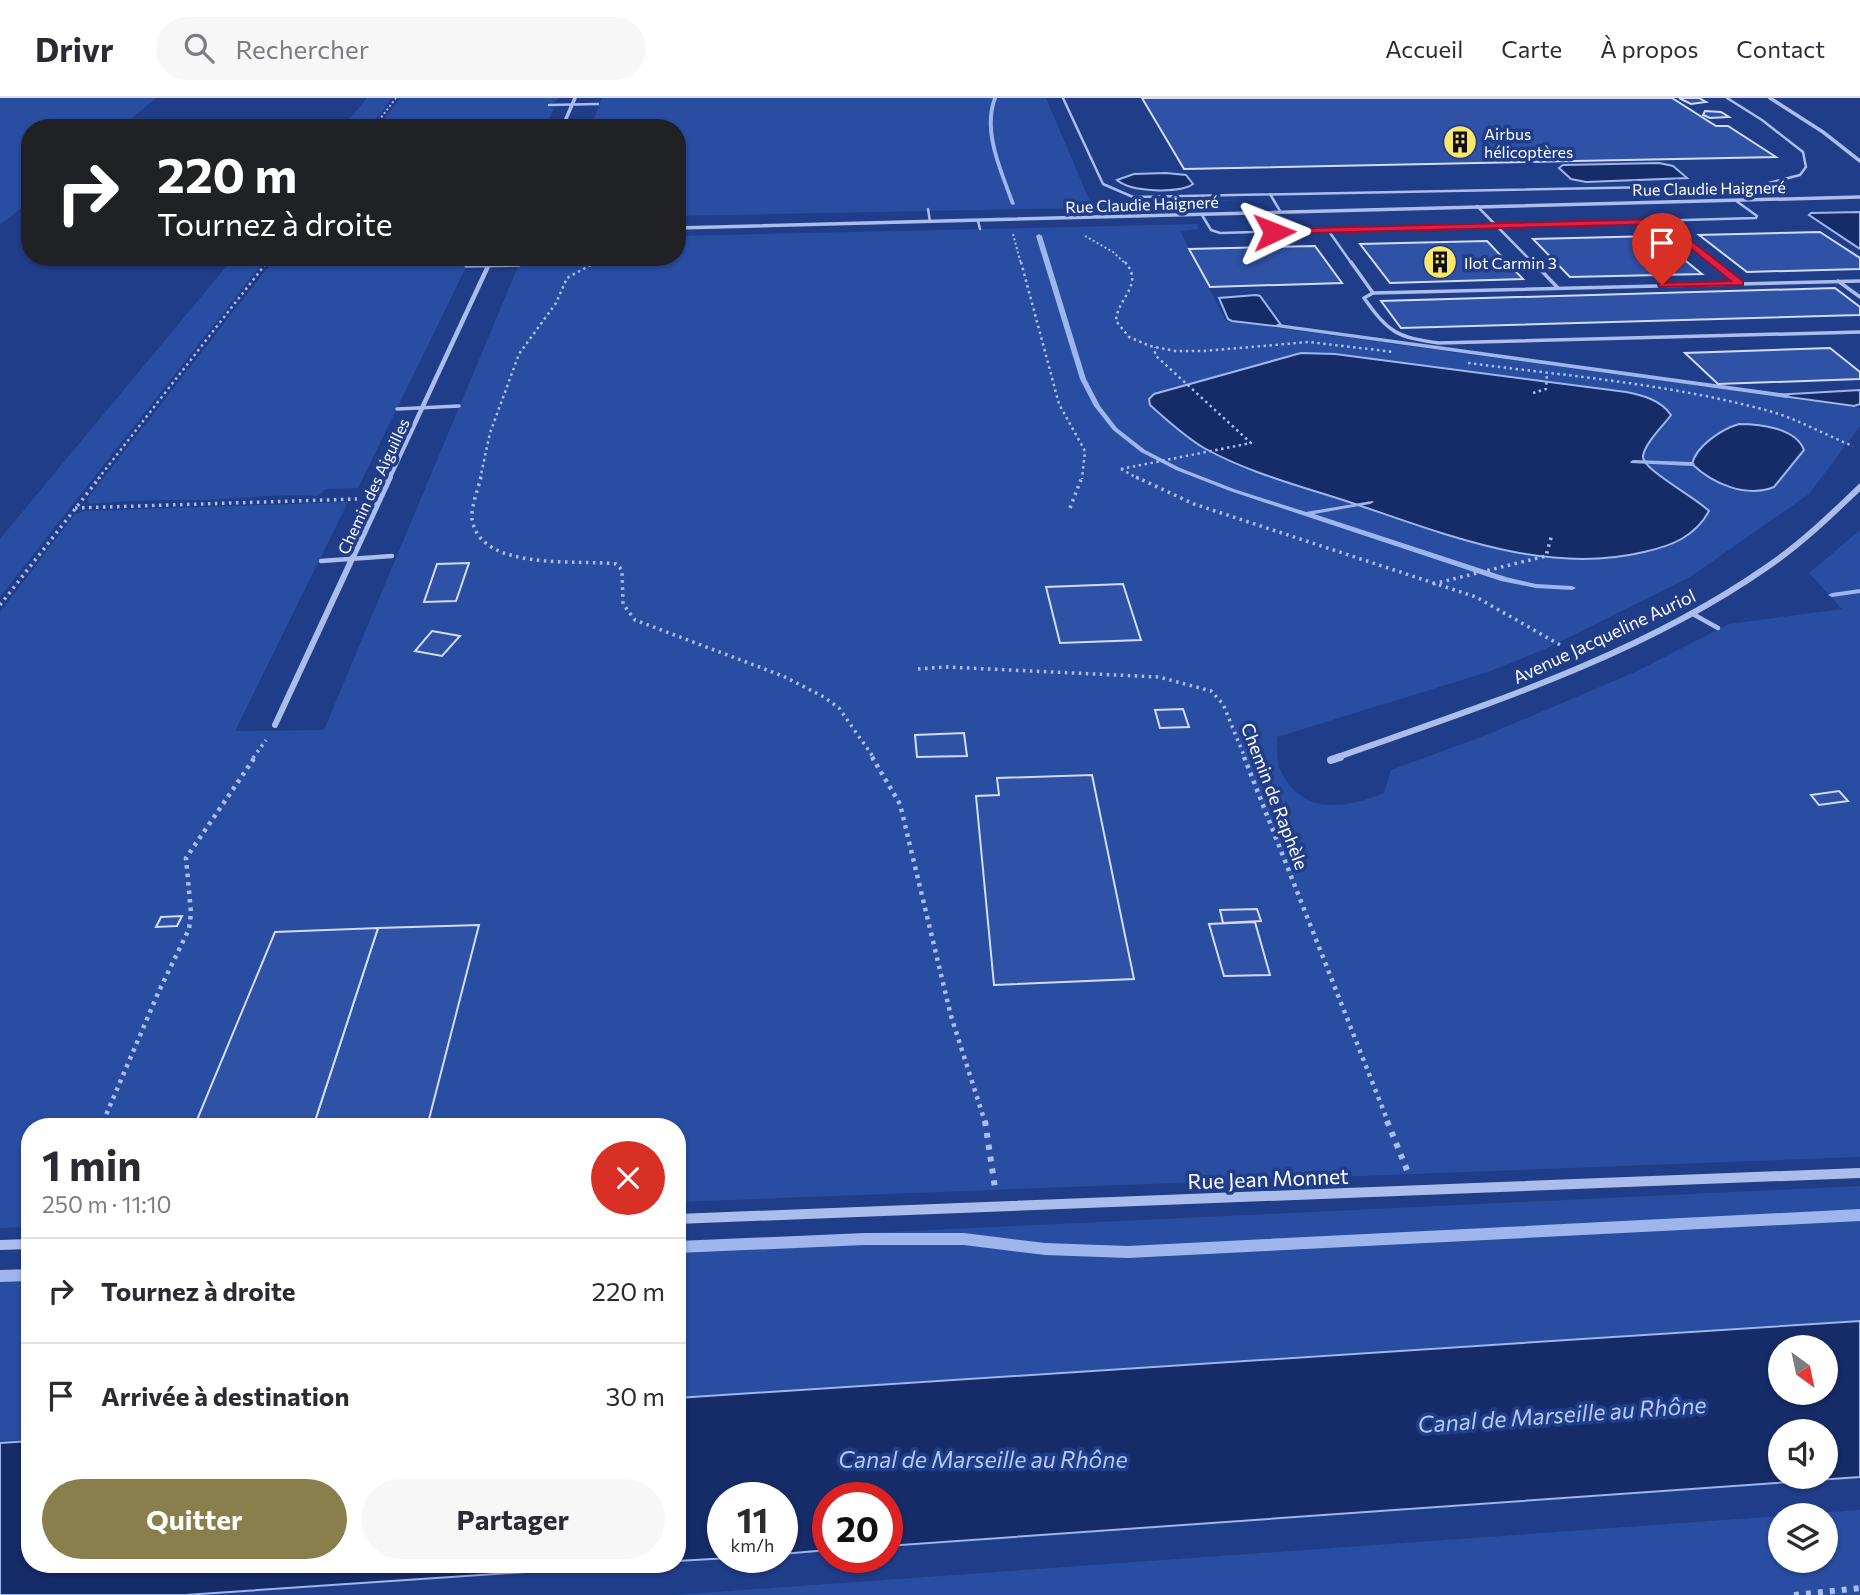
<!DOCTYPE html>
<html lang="fr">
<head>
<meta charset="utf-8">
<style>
  :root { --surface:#fff; --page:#f7f7f7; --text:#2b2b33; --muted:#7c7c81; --line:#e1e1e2; --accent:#887f4c }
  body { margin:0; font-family:Commissioner,sans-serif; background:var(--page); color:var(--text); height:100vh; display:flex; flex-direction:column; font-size:26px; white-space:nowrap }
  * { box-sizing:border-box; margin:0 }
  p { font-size:23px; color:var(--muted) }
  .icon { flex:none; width:38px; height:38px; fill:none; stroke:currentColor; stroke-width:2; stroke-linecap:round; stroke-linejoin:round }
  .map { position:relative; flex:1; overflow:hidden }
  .sheet { position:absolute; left:21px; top:1020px; width:665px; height:455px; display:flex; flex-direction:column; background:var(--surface); border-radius:28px; box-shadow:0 2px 5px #0004 }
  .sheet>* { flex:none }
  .banner { position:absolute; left:21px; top:21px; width:665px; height:147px; border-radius:28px; box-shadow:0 2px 5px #0004; background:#202124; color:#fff; overflow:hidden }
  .needle { width:46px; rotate:147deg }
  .fabs { position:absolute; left:1768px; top:1237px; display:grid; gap:14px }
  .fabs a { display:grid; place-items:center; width:70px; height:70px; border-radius:50%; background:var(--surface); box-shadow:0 2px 5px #0004; font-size:35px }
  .speed { position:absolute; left:707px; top:1384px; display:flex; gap:14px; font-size:35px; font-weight:700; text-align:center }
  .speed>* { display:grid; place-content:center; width:91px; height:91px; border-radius:50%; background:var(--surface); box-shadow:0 2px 5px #0004; line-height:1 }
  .speed small { font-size:18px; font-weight:400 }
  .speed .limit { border:10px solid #d22; background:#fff; color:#111 }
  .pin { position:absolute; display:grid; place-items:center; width:60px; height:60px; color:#fff; margin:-72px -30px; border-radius:50% 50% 50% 0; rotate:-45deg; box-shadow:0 0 7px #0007 }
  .pin .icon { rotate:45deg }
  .me { position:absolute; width:77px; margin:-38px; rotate:88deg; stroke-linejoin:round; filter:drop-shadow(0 0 5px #0008) }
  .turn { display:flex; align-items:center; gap:24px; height:147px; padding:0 21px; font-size:32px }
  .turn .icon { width:91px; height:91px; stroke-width:2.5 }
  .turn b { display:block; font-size:49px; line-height:60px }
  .round { display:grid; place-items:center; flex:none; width:74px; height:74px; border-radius:37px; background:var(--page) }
  .summary { display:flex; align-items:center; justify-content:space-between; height:119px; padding:0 21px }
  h1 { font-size:42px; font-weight:700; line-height:52px }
  .primary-button { display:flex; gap:14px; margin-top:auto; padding:14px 21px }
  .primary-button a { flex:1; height:80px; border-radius:42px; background:var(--accent); color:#fff; font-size:28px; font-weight:700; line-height:80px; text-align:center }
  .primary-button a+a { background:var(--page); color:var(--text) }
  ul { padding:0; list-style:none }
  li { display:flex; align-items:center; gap:21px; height:105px; padding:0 21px; border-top:2px solid var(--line) }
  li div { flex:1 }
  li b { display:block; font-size:26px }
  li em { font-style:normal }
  header { display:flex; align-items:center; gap:42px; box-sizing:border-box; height:98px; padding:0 35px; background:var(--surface); border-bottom:2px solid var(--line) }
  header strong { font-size:33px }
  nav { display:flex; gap:38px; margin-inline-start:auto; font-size:24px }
  .search { width:490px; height:63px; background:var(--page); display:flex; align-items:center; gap:18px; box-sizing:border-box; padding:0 24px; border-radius:38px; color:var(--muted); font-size:26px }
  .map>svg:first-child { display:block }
  .green { fill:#294da1 }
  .water { fill:#162c68; stroke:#9eb6ec; stroke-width:2; fill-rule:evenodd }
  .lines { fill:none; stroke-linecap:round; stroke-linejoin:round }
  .stream { fill:#9eb6ec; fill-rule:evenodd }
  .building { fill:#2f52a6; stroke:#d0dcf8; stroke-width:2 }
  .path-far4 { stroke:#abbeeb; stroke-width:2; stroke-dasharray:2 2.5; stroke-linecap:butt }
  .path-far3 { stroke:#abbeeb; stroke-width:2.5; stroke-dasharray:2.5 3.5; stroke-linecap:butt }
  .path-far2 { stroke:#abbeeb; stroke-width:3.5; stroke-dasharray:2.5 4.5; stroke-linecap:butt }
  .path-far1 { stroke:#abbeeb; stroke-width:4.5; stroke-dasharray:3.5 5; stroke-linecap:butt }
  .path { stroke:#abbeeb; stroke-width:6; stroke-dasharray:5 7; stroke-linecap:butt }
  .lane-far2 { stroke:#abbeeb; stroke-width:2.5 }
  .lane-far1 { stroke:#abbeeb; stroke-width:3.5 }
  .lane { stroke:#abbeeb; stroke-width:4.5 }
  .street-far4 { stroke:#abbeeb; stroke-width:3.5 }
  .street-far3 { stroke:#abbeeb; stroke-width:4.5 }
  .street-far2 { stroke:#abbeeb; stroke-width:6 }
  .street-far1 { stroke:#abbeeb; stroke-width:8 }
  .street { stroke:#abbeeb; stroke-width:10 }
  .route { fill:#e11d48; stroke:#92132f; stroke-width:2 }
  .labels { text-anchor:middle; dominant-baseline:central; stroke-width:7; stroke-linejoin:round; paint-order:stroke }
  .far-poi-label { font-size:16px; fill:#fff; stroke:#203d89; text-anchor:start }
  .far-street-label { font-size:16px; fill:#fff; stroke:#203d89 }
  .street-label { font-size:18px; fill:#fff; stroke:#203d89 }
  .near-street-label { font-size:21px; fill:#fff; stroke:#203d89 }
  .near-water-label { font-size:23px; font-style:italic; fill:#b7c9f2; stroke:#203d89 }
</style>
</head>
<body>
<header>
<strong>Drivr</strong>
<div class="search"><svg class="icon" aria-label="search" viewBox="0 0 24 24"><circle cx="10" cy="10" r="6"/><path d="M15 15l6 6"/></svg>Rechercher</div>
<nav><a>Accueil</a><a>Carte</a><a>À propos</a><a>Contact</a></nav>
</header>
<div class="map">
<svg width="1860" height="1497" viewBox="0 0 1860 1497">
  <rect width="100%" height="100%" fill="#203d89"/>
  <g class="green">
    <path d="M0 0H156L120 30H30V103L0 127Z"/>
    <path d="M367 0H392L369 30H342Z"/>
    <path d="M400 0H559L548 9 554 10 545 30H377Z"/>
    <path d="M602 0H1046L1091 106 1238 102 1184 108 677 118V30H590Z"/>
    <path d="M1197 126 1198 131 1180 133 1226 223 1860 310V328L1809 396 1690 479 1545 551 1488 574 1277 639C1278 648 1276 663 1280 671 1301 718 1345 711 1384 695L1391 672 1489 636 1635 574 1729 526 1842 511 1809 475 1860 432V1059L677 1104V1029H30V1129L0 1130V514L75 416 85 413 348 404 235 633 324 632 522 159H677V138Z"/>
    <path d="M234 159H267L0 499V441Z"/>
    <path d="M276 159H471L358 390 326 391 318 398C280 395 242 401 204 402 165 402 128 402 89 406L87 401Z"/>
    <path d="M1860 1088V1222L677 1299V1144Z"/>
    <path d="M30 1174V1341L0 1343V1175Z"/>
    <path d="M1860 1412V1497H674L1780 1418V1463H1825V1418L1788 1417Z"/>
  </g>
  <g class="water">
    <path d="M1659 65 1673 68 1687 80 1586 84 1571 81 1559 70 1563 67Z"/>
    <path d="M1166 75 1186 77 1193 86C1179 96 1130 94 1117 82L1134 76Z"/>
    <path d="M1860 114V151L1809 117 1811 115Z"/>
    <path d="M1256 197 1260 198 1281 227 1275 228 1232 223 1228 221 1219 200Z"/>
    <path d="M1301 255 1335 256 1626 294C1642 297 1661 302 1671 317 1663 328 1645 345 1643 358 1641 371 1697 400 1709 413 1695 439 1671 448 1644 454 1543 478 1443 435 1349 404 1300 388 1249 375 1204 350 1184 338 1167 322 1150 307L1149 301 1154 296Z"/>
    <path d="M1860 292V306L1854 308 1774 297Z"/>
    <path d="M1739 326C1760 326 1796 330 1804 352L1774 389C1746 400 1713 386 1692 366 1696 348 1722 331 1739 326Z"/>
    <path d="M1860 1223V1379L887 1448V1400H828V1452L782 1456V1400H723V1460H730L677 1463V1300ZM1780 1250H1825V1295H1780ZM1780 1334H1825V1379H1780Z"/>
    <path d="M30 1343V1466L630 1467 185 1497H0V1345Z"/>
  </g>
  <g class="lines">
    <g class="stream">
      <path d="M993 0H997C984 34 1004 74 1015 106L1013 107 1011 106C1000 74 980 34 993 0Z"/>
      <path d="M1039 136 1042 138 1086 281 1100 308 1117 330 1145 352 1180 370 1234 391 1306 414 1372 403 1374 404 1370 406 1314 416 1506 479 1536 486 1572 488 1576 490 1572 492 1536 490 1501 483 1230 393 1176 372 1141 354 1113 332 1094 308 1080 281 1036 138Z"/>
      <path d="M1278 226 1787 296 1790 298 1787 300 1276 229 1275 228Z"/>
      <path d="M1633 362 1692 364 1695 366 1692 368 1631 365 1630 364Z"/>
      <path d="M1860 491V495L1832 499 1828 497 1832 495Z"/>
      <path d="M1860 1111V1123L1128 1160 1045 1157 964 1147H865L677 1155V1143L865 1135H964L1045 1145 1128 1148Z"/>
      <path d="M30 1171V1183L0 1184V1172Z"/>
    </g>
  </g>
  <g class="building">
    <path d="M1142 0H1672L1716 28H1728L1776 59 1184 71Z"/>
    <path d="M1679 0H1699L1706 4 1691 6Z"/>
    <path d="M1705 13 1721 14 1729 19 1710 20 1703 17Z"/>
    <path d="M1820 134 1860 160V171L1747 174 1699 137Z"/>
    <path d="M1655 138 1702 176 1570 179 1533 141Z"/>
    <path d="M1487 143 1523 181 1390 185 1360 146Z"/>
    <path d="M1315 148 1342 185 1210 189 1189 151Z"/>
    <path d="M1835 190 1860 209V217L1401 230 1381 203Z"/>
    <path d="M1830 250 1860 274V281L1718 286 1685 255Z"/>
    <path d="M469 465 456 503 424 504 437 466Z"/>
    <path d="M1123 486 1141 542 1060 545 1046 489Z"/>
    <path d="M432 533 460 538 442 558 415 553Z"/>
    <path d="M1183 611 1189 629 1160 630 1155 612Z"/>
    <path d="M964 635 967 658 917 659 915 637Z"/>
    <path d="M1092 677 1134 881 994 887 976 698 999 697 997 680Z"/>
    <path d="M1839 693 1848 703 1819 707 1811 697Z"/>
    <path d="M1257 811 1261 823 1223 825 1220 812Z"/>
    <path d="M182 818 177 828 156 829 161 819Z"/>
    <path d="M1255 824 1270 877 1224 878 1209 826Z"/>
    <path d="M479 827 427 1029H313L378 830Z"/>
    <path d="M378 830 313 1029H194L275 834Z"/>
  </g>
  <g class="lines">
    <g class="path-far4">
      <path d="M373 30 396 0"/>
      <path d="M1013 136 1021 166"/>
      <path d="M1085 138 1113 154 1126 166"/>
      <path d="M266 166 271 159"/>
      <path d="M592 166 597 164"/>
    </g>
    <g class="path-far3">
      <path d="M1021 164 1059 306 1085 353 1082 381"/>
      <path d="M1125 164C1145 187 1117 200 1116 223L1129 239 1150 248 1175 253H1204L1309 244 1394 254"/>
      <path d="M1468 265C1568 278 1671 286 1769 313 1798 321 1825 337 1853 348"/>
      <path d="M1533 295 1546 291 1547 276"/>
      <path d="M1121 371 1139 381"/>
      <path d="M1121 371 1251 345 1155 257V249"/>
      <path d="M98 381 267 164"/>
      <path d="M480 381 490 335 519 256 556 205 567 180 596 164"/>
    </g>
    <g class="path-far2">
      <path d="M481 379C478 391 471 409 472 421 480 474 577 461 616 466L622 472 623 506 635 522 783 578 824 599 839 610 874 660"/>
      <path d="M1136 379 1194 406 1476 499 1562 548"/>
      <path d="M75 410 357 401"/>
      <path d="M1070 410 1082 379"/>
      <path d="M1433 486 1546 458 1552 436"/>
      <path d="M0 507 100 379"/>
      <path d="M918 571 946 569 1159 579 1211 593 1223 606 1245 660"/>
      <path d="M253 660 266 642"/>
    </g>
    <g class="path-far1">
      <path d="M872 659 900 706 951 918 985 1024"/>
      <path d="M1244 659 1388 1024"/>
      <path d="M103 1024 159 893 189 831 191 815 186 760 255 659"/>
    </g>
    <g class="path">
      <path d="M985 1023 995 1090"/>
      <path d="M1387 1023 1407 1072"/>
      <path d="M101 1029 104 1023"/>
      <path d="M1794 1497 1860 1490"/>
    </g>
    <g class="lane-far2">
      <path d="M1063 0 1103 86 1133 99 1761 87 1800 77 1806 69 1803 54 1762 22 1727 0"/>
      <path d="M549 7 598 6"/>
      <path d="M1270 96 1280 113"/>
      <path d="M1477 108 1534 166"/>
      <path d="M928 111 930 124"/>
      <path d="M1202 117 1211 132 1220 135 1756 120 1757 118 1735 102"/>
      <path d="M978 123 980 131"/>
      <path d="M1663 124 1716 166"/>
      <path d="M1328 132 1352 166"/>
    </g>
    <g class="lane-far1">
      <path d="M1351 164 1373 195"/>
      <path d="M1533 164 1558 190"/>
      <path d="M1714 164 1740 185"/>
      <path d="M466 168 519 167"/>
      <path d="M1838 183 1860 199"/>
      <path d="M1860 183 1373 195 1364 200C1389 235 1396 239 1439 245L1860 234"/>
      <path d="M397 311 459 308"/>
    </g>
    <g class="lane">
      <path d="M321 463 392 458"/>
      <path d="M1691 515 1718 530"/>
    </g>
    <g class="street-far4">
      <path d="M1770 0 1823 34 1860 63"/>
      <path d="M562 30 575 0"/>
      <path d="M677 130 1860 99"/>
      <path d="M489 166 492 159"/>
    </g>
    <path class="street-far3" d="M389 381 490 164"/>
    <g class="street-far2">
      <path d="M275 627 390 379"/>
      <path d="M1335 660C1482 608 1638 559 1767 469 1801 446 1831 417 1860 389"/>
    </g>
    <path class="street-far1" d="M1331 662 1340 659"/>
    <g class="street">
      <path d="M677 1121 1860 1075"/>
      <path d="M0 1147 30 1146"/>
    </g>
  </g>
  <path class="route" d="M1663 121 1743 183V187L1659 189 1658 187 1662 185 1731 183 1661 126 1274 136 1270 134 1274 131Z"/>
  <defs>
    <g id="building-disc" transform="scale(1.75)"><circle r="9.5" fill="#f9e66b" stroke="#203d89"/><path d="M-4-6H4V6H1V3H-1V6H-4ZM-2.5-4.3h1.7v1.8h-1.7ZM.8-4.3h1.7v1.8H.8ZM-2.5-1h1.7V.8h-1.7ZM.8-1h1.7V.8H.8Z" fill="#111"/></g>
  </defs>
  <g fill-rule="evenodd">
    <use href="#building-disc" x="1460" y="44"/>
    <use href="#building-disc" x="1440" y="164"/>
  </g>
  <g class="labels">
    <g class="far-poi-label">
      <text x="1484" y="35">Airbus<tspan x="1484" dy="18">hélicoptères</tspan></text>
      <text x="1464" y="164">Ilot Carmin 3</text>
    </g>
    <g class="far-street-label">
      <text transform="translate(1709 90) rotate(-1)">Rue Claudie Haigneré</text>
      <text transform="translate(1142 106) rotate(-2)">Rue Claudie Haigneré</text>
      <text transform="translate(373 388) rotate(-65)">Chemin des Aiguilles</text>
    </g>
    <g class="street-label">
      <text transform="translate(1604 538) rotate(-25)">Avenue Jacqueline Auriol</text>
      <text transform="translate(1275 698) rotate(69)">Chemin de Raphèle</text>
    </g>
    <g class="near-street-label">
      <text transform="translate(1268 1080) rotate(-2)">Rue Jean Monnet</text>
    </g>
    <g class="near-water-label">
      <text transform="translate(1562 1316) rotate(-4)">Canal de Marseille au Rhône</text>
      <text x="983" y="1361">Canal de Marseille au Rhône</text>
    </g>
  </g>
</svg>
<div class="fabs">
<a><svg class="needle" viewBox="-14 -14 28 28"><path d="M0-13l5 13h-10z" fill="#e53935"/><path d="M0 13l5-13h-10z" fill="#7c7c81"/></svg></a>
<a><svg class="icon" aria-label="sound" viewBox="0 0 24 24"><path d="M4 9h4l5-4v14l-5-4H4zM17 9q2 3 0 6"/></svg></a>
<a><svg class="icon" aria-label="layers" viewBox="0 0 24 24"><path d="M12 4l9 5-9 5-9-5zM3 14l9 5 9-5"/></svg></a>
</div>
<div class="speed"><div>11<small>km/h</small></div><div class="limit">20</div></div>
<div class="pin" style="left:1662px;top:187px;background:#d93025"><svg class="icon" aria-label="arrive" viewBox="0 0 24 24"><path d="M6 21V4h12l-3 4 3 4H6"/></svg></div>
<svg class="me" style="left:1274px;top:134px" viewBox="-20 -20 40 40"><path d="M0-17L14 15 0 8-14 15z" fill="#e11d48" stroke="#fff" stroke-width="4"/></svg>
<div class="banner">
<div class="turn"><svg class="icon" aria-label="right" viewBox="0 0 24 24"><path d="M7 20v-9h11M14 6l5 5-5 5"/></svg><div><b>220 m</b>Tournez à droite</div></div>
</div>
<section class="sheet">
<div class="summary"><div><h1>1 min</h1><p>250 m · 11:10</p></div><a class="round" style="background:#d93025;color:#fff"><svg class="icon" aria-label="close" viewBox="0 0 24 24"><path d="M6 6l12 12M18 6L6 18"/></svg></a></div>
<ul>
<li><svg class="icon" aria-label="right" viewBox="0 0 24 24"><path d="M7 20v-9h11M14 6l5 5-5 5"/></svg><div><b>Tournez à droite</b></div><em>220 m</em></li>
<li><svg class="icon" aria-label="arrive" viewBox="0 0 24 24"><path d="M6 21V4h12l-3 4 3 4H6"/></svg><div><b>Arrivée à destination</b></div><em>30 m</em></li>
</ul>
<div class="primary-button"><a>Quitter</a><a>Partager</a></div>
</section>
</div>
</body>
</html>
